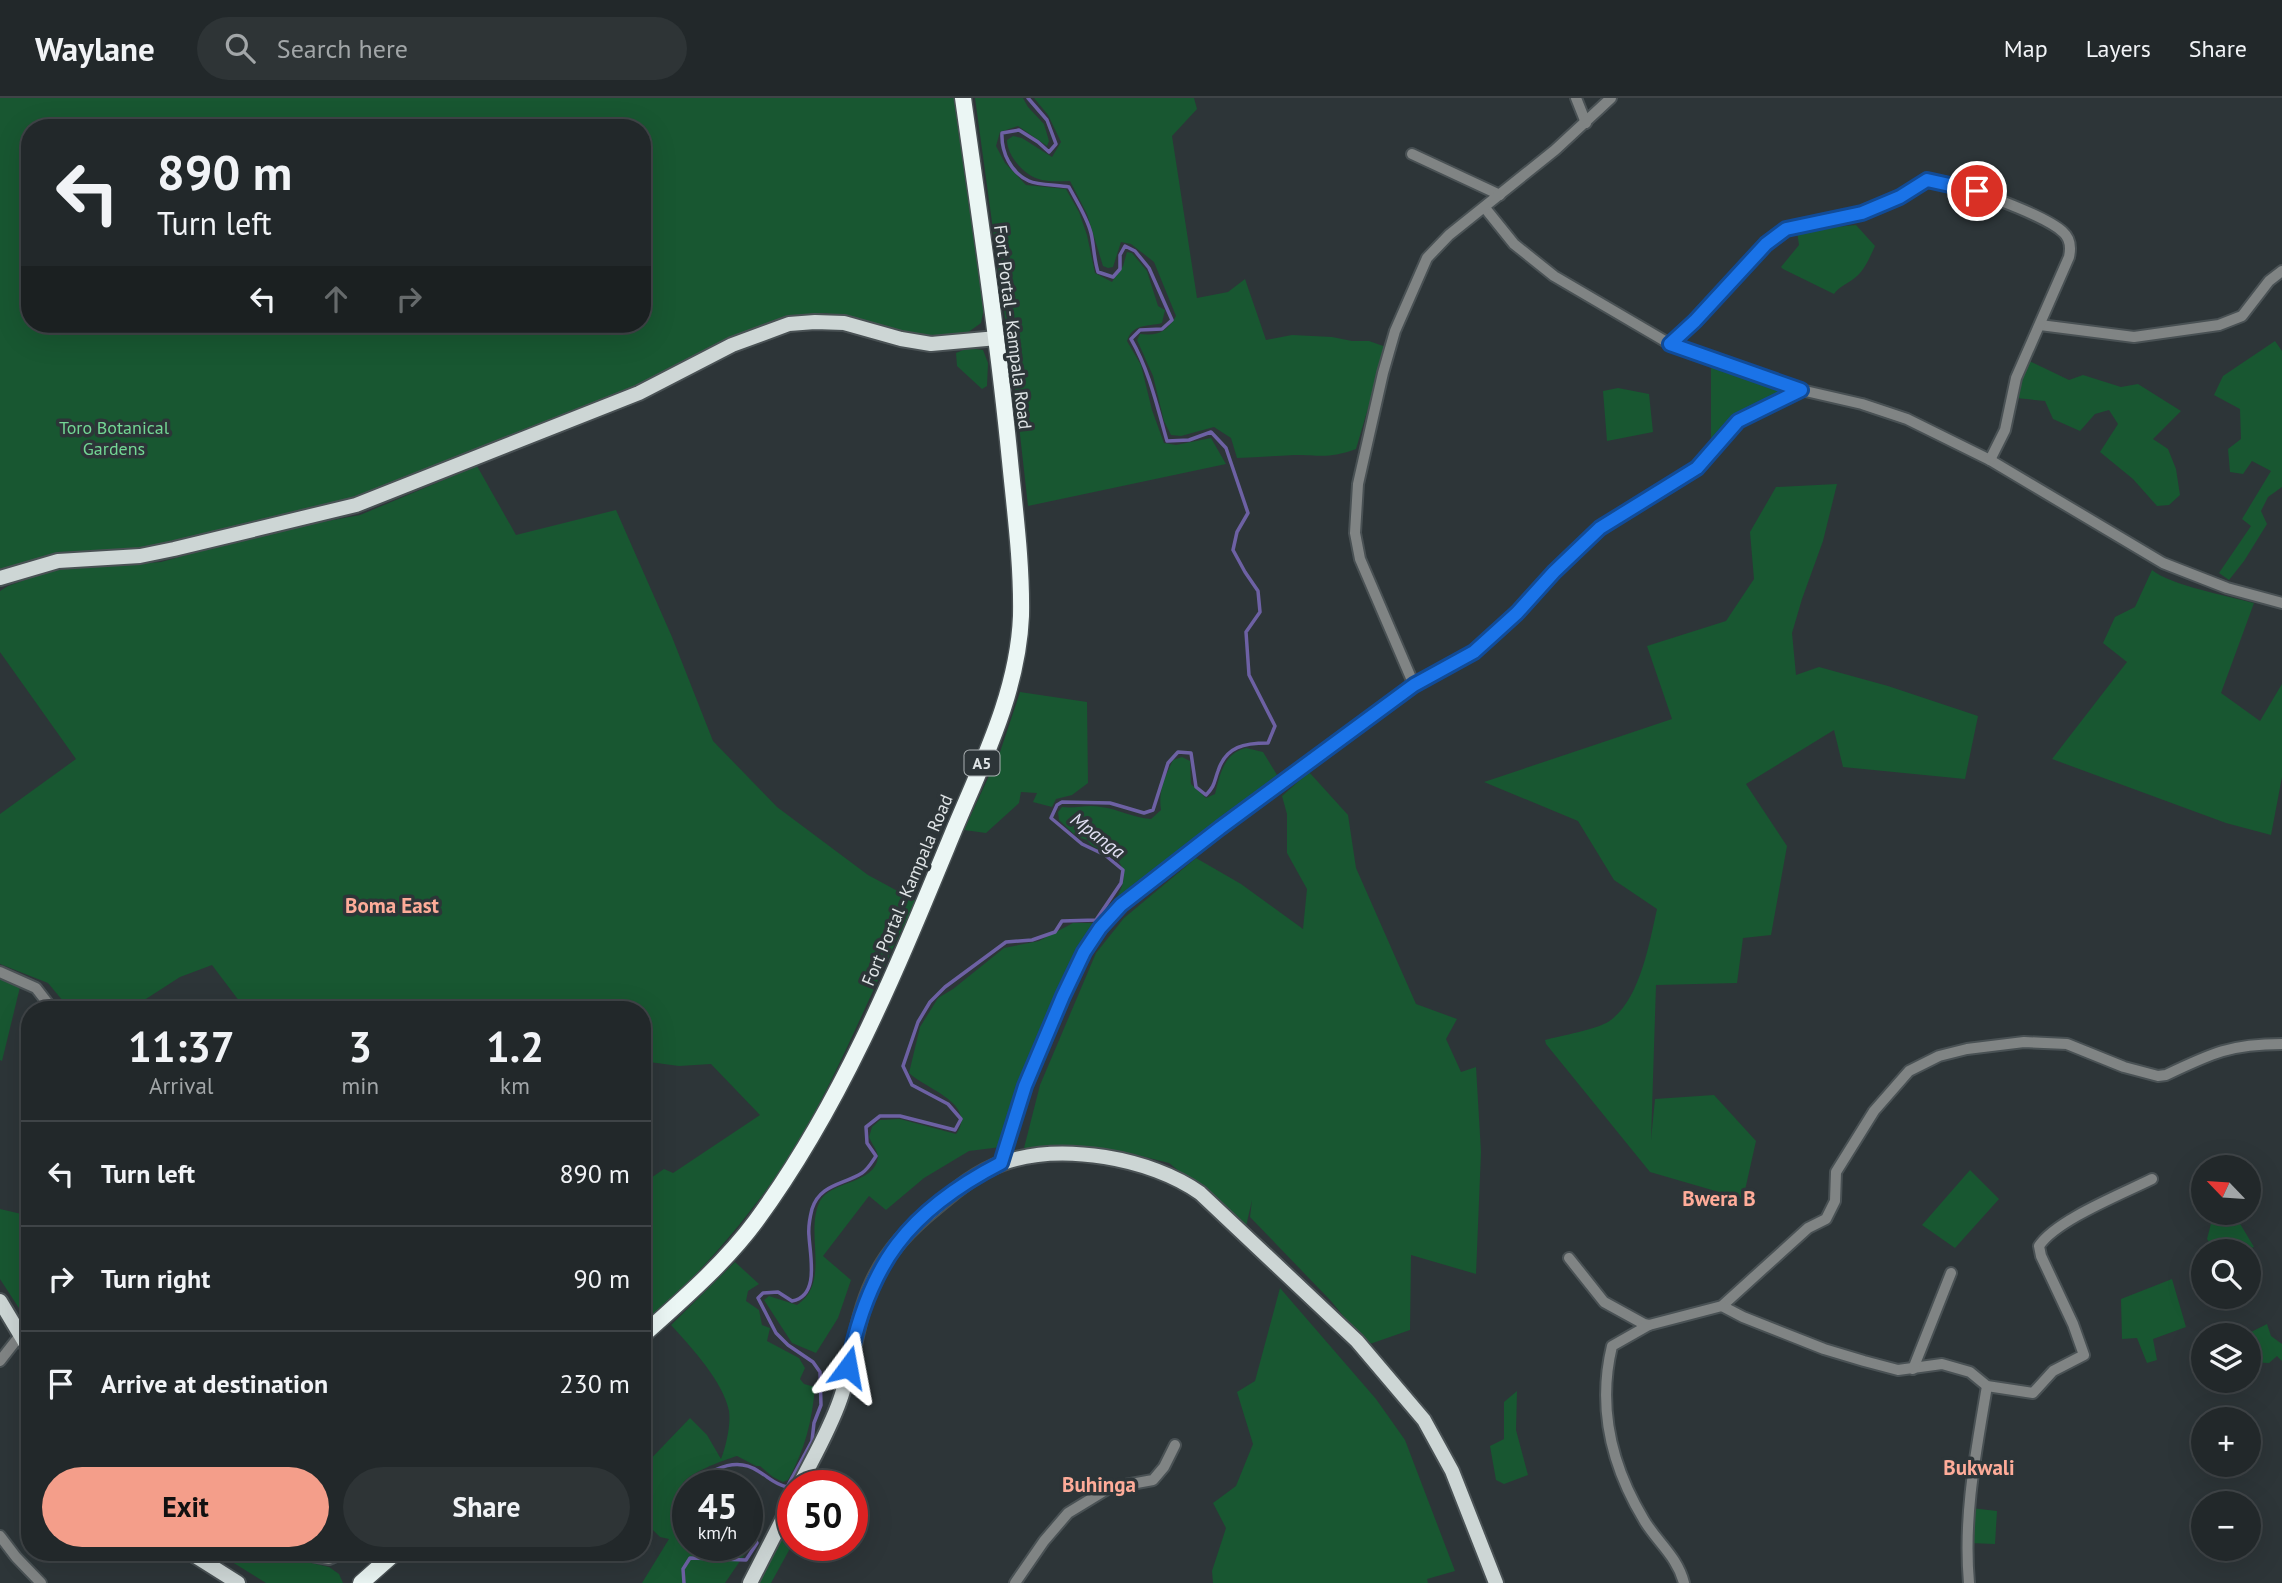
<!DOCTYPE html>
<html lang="en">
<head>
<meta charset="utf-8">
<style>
  :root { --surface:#22282a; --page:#2e3436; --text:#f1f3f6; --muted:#a2a6a8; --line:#3f4447; --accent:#f49e8a }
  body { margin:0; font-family:"PT Sans",sans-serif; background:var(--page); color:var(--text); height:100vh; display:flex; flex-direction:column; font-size:26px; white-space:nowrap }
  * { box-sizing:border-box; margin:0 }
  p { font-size:23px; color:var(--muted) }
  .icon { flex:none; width:38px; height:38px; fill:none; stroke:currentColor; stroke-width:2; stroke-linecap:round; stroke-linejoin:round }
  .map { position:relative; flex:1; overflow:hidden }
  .panel { position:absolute; left:21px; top:903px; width:630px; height:560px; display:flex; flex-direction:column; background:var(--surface); border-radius:28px; box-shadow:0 7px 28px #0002,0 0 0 2px var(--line) }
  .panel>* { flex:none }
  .hud { position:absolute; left:21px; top:21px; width:630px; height:214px; border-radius:28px; box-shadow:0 7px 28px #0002,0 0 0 2px var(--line); background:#22282a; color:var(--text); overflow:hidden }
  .needle { width:46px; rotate:295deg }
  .fabs { position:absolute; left:2191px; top:1057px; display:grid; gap:14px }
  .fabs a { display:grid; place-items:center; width:70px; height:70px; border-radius:50%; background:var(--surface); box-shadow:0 7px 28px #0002,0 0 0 2px var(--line); font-size:35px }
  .speed { position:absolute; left:672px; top:1372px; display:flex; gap:14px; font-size:35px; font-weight:700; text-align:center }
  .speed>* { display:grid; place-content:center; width:91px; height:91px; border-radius:50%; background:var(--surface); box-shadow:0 7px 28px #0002,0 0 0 2px var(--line); line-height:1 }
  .speed small { font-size:18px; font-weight:400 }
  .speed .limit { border:10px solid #d22; background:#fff; color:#111 }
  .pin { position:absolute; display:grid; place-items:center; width:60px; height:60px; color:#fff; margin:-30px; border:4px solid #fff; border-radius:50%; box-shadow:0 2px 7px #0007 }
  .me { position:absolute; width:77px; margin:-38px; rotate:13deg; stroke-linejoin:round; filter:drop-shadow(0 0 5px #0008) }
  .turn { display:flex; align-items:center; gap:24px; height:147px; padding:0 21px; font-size:32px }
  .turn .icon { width:91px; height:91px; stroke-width:2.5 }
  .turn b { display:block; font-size:49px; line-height:60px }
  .lanes { display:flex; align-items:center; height:66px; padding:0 21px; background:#0003; justify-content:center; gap:35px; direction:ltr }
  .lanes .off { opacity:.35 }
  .eta { display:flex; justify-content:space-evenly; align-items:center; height:119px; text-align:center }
  .eta b { font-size:42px; font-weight:600; line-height:49px }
  .primary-button { display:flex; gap:14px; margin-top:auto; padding:14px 21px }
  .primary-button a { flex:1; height:80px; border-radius:42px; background:var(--accent); color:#111; font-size:28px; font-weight:600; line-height:80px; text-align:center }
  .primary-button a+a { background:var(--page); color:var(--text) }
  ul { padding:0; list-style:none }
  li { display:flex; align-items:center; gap:21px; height:105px; padding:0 21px; border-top:2px solid var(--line) }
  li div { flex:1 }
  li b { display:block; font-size:26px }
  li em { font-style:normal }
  header { display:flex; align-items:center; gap:42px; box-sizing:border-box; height:98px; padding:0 35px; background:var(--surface); border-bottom:2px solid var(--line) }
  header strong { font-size:33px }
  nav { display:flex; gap:38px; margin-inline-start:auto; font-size:24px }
  .search { width:490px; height:63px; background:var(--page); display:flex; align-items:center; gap:18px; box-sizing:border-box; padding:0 24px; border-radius:38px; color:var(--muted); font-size:26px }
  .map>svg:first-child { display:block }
  .green { fill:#185731; fill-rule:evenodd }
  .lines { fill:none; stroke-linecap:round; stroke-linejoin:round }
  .stream { stroke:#6d61a4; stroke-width:3.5 }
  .minor-casing { stroke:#495154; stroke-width:14 }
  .major-casing { stroke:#495154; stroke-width:18 }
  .highway-casing { stroke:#495154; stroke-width:19 }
  .minor { stroke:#808484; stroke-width:10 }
  .major { stroke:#cdd6d5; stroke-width:14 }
  .highway { stroke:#ebf6f4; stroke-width:16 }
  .route-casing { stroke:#114b97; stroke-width:18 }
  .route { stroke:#1a73e8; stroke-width:12 }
  .labels { text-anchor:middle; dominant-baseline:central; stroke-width:7; stroke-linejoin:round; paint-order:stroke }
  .shield { fill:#2d3538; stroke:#aab0b2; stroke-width:2 }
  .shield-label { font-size:16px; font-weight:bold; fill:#dfe4e6 }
  .street-label { font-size:18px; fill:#dfe4e6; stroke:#2d3538 }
  .park-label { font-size:18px; fill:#73d795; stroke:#2d3538 }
  .water-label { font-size:19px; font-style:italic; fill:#e1dff3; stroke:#2d3538 }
  .quarter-label { font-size:21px; font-weight:bold; fill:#feac99; stroke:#2d3538 }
</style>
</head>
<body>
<header>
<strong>Waylane</strong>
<div class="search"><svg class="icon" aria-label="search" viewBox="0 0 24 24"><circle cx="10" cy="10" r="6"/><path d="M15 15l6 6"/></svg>Search here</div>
<nav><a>Map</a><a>Layers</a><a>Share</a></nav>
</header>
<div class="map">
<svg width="2282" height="1485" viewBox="0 0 2282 1485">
  <rect width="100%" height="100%" fill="#2d3538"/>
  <g class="green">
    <path d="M0 0H959L976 117 984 210 981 225 967 235 930 239 826 215 787 221 726 241 637 287 356 401 139 452 58 454 0 473ZM30 30H642V226H30Z"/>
    <path d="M975 0H1023L1028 9 1044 26 1049 43 1047 48 1018 28 1000 34 996 48 1005 65 1026 87 1066 91 1079 114 1087 137 1095 175 1112 184 1123 168 1127 154 1132 155 1147 173 1158 208 1165 212 1162 225C1147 229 1133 225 1127 243L1141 267 1152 312 1164 345 1176 347 1211 340 1226 366 1028 408 1015 292Z"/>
    <path d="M1034 0H1194L1197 11 1172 38 1197 200 1228 194 1245 181 1266 242 1292 237 1332 239 1352 243H1369L1386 249 1356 351C1328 361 1322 357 1294 357 1275 358 1256 359 1237 360L1231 340 1214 329 1181 338 1171 337 1164 323 1153 278 1137 242 1140 236C1158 238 1167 234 1176 218L1154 164 1131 146 1121 144 1113 169 1108 170 1103 168 1087 116 1070 83C1061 83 1050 84 1042 82 1025 79 1007 58 1007 42L1013 38 1022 40 1052 59 1061 44 1048 17Z"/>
    <path d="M1856 127 1875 148C1869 161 1864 174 1852 182 1845 187 1839 189 1834 196L1783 171 1781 169 1799 147 1797 133Z"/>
    <path d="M2275 243 2282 253V389L2268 399 2261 413 2267 426 2244 463 2229 482 2219 475 2251 428 2242 421 2271 373 2252 363 2243 376 2230 374 2228 351 2241 341 2240 311 2214 297 2223 278Z"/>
    <path d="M968 250 983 252 988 265 987 288 982 291 957 268 956 255Z"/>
    <path d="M2019 258 2069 282 2083 277 2121 289 2138 286 2181 313 2153 341 2168 351 2176 371 2180 397 2169 407 2157 408 2133 381 2100 354 2118 326 2109 312 2095 316 2080 333 2053 321 2045 303 2016 300Z"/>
    <path d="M1711 264 1785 290 1783 294 1736 318 1711 347Z"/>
    <path d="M1618 290 1649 296 1653 334 1607 343 1603 293Z"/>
    <path d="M477 368 516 437 616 412 672 539 713 643 777 709 868 777 916 803C874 885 841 972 794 1051 757 1111 695 1182 642 1229V1086L664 1071 673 1075 760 1017 711 966 679 968 642 963V912H246L212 867 180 879 135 908 92 912 63 903 48 885 0 866V716L76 661 0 554V493L8 488 53 472 161 464 274 433 360 417Z"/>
    <path d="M1837 386 1823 443 1802 501 1792 535 1796 577 1819 569 1888 588 1978 618 1965 681 1843 669 1834 632 1746 686 1787 748 1771 837 1743 840 1737 885 1656 887 1651 1042 1655 1001 1714 997 1756 1043 1743 1101 1650 1074 1546 946 1545 942C1560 938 1597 931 1608 924 1640 903 1649 846 1657 811L1614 782 1578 723 1484 684 1672 621 1647 548 1726 523 1754 481 1750 434 1776 389Z"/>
    <path d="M2152 472C2170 487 2228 498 2254 505L2221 595 2260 623 2282 586V679L2271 737 2226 725 2052 661 2127 564 2103 545 2115 519 2135 509Z"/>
    <path d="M1020 594 1087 604 1088 685 1072 697 1056 701 1052 709 1033 704 1037 695 1021 694 1019 705 986 735 964 732 1000 654Z"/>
    <path d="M1246 650 1263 654 1279 680 1212 731 1120 809 1086 855 1001 1049 969 1053 924 1080 886 1112 869 1098 823 1158 851 1182 838 1220 816 1255 792 1245 764 1202 769 1198 797 1207C831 1184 805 1138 819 1105 829 1082 875 1087 878 1059 878 1053 871 1045 869 1039L872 1029 880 1022 900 1021 956 1036C978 1006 926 991 909 975L920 929 938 900 953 891 1004 850 1039 843 1073 825H1096C1114 807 1140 775 1110 756 1102 750 1093 751 1087 742L1077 739 1059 722 1058 714 1062 709C1076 711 1087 706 1101 709 1118 711 1134 720 1151 721L1161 712C1158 693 1165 679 1173 662L1182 659 1190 663 1191 686 1206 700 1215 696C1220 676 1224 655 1246 650Z"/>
    <path d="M1309 674 1348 717 1356 770 1416 906 1457 921 1446 941 1461 974 1476 969 1481 1054 1476 1176 1411 1157 1410 1232 1367 1247 1331 1203 1250 1119 1252 1102 1245 1133 1205 1094 1169 1065 1121 1053 1050 1050 1023 1054 1040 987 1096 855 1124 820 1196 760 1241 786 1303 831 1307 791 1287 755V716L1282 698Z"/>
    <path d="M0 880 20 889 2 963 0 962Z"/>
    <path d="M1970 1072 1999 1101 1955 1150 1922 1127Z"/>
    <path d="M0 1111 30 1118V1227L0 1181Z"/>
    <path d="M2229 1115 2239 1124 2254 1149 2242 1153H2216L2207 1141 2213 1118Z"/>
    <path d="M735 1164 759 1186 748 1193 746 1203 759 1212 762 1227 770 1230 767 1243 799 1260 805 1270 800 1281 804 1286 815 1289C812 1323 805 1352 788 1382L783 1384 773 1379 760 1368H756L737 1358C724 1362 684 1376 681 1389 678 1398 684 1402 687 1409 691 1418 688 1437 688 1447H747V1435L753 1444 725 1485H642L669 1441 660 1439 642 1421V1370L690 1320 707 1337 721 1361C726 1348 731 1327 729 1313 723 1283 691 1249 671 1227Z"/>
    <path d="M2172 1181 2186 1229 2153 1241 2157 1262 2147 1265 2137 1240 2122 1241 2121 1201Z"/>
    <path d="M1280 1190 1376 1301 1405 1342 1455 1473 1427 1481 1428 1485H1213L1212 1473 1226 1430 1213 1405 1236 1388 1253 1346 1237 1294 1255 1283Z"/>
    <path d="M2267 1226 2271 1238 2282 1246V1263L2277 1258 2269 1265 2249 1264V1237H2245Z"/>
    <path d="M1517 1293 1516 1332 1528 1377 1504 1386 1496 1382 1490 1348 1504 1341V1304Z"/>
    <path d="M1971 1410 1997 1413 1995 1446 1969 1445Z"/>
    <path d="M793 1424V1445L771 1485H755Z"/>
    <path d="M216 1454H262L329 1469 339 1476 343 1485H266Z"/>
  </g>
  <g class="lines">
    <g class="stream">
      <path d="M688 1401 685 1398V1387C708 1376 733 1356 758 1373 770 1380 774 1386 787 1389L812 1343 814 1325 821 1307 820 1274 813 1264 788 1247 776 1235 758 1200 763 1195 778 1194 792 1203C820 1198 810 1158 809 1138 808 1129 810 1119 812 1111 820 1086 843 1087 862 1075 868 1071 872 1064 876 1058L867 1045 866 1029 880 1018H900L955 1032 961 1021 948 1006 912 987 903 968 918 924 930 904 945 889 1006 844 1032 842 1055 834 1062 823 1096 822 1121 785 1123 772 1105 757 1082 746 1051 720 1057 707 1062 704 1110 705 1144 715 1153 712 1168 665 1178 654 1191 655 1196 689 1206 697C1215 688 1214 684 1218 673 1226 648 1245 645 1268 645L1275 628 1249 577 1246 534 1260 514 1258 493 1245 474 1233 452 1237 434 1248 415 1226 350 1211 334 1189 342 1167 343C1157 308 1149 272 1131 241L1140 232 1162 231 1172 222 1149 170 1135 153 1125 148 1120 157V171L1113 179 1098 174C1094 161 1094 148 1091 135 1087 119 1077 104 1069 89 1059 87 1037 87 1029 83 1011 75 1001 54 1002 35L1019 32 1038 44 1049 54 1056 46 1047 22 1028 0"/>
      <path d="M684 1485 683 1471 690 1460 746 1462 757 1445 747 1424"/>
    </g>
    <g class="minor-casing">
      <g id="minor">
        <path d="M1576 0 1586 25"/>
        <path d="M1412 56 1500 97"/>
        <path d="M1485 110 1514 146 1554 178 1670 246 1801 292 1862 306 1907 321 1990 362 2163 465 2227 490 2282 505"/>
        <path d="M2040 227 2134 239 2219 227 2242 218 2269 183 2282 173"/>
        <path d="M1670 246 1695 223 1766 146 1786 131 1862 115 1900 99 1927 82C1952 82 2045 117 2063 134 2071 141 2071 150 2069 159L2016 280 2005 332 1990 362"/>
        <path d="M1414 587 1474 554 1517 515 1554 474 1600 430 1697 370 1738 323 1801 292"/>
        <path d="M0 874 36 890 53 912"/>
        <path d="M1001 1065 1025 988 1063 898 1085 854 1100 830 1121 807 1220 730 1414 587 1360 461 1355 435 1358 386 1383 275 1395 233 1427 160 1449 137 1555 52 1611 0"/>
        <path d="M1569 1160 1604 1204 1644 1226 1649 1227 1722 1208 1808 1130 1826 1121 1835 1103 1836 1074 1874 1013 1909 973 1939 958 1967 951 2024 944 2067 946 2124 969 2158 978 2166 977C2212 955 2231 946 2282 946"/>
        <path d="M1722 1208 1743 1219 1824 1251 1864 1263 1898 1272 1942 1266 1970 1274 1987 1288 2033 1295 2053 1273 2084 1257 2073 1226 2041 1158 2039 1148C2056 1122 2122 1096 2152 1081"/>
        <path d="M1649 1227 1612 1248C1597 1310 1612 1369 1644 1422 1657 1444 1677 1458 1684 1485"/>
        <path d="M0 1263 21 1236"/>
        <path d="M1913 1271 1951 1175"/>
        <path d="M0 1438 16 1459 41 1485"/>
        <path d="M290 1454 329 1461 345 1454"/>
        <path d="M1015 1485 1044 1443 1068 1415 1109 1390 1153 1382 1164 1369 1175 1347"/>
        <path d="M1969 1485C1963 1418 1976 1354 1987 1288"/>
      </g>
    </g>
    <g class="major-casing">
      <g id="major">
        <path d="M0 480 58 463 140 458 174 451 356 407 639 295 732 247 789 226 815 224 844 225 901 241 931 246 997 240"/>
        <path d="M0 1203 30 1253"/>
        <path d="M799 1388C813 1360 830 1331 840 1302 854 1263 855 1222 873 1184 888 1152 910 1130 937 1108 957 1091 977 1074 1003 1065 1061 1044 1151 1060 1200 1095L1357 1243 1424 1322 1452 1373 1496 1485"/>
        <path d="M189 1454 238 1485"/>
        <path d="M750 1485 793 1401"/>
      </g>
    </g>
    <g class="highway-casing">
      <g id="highway">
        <path d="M642 1238C681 1203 725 1165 756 1123 842 1006 897 870 952 737 981 667 1018 595 1021 518 1022 466 1015 414 1010 363 998 241 980 121 963 0"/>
        <path d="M361 1485 396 1454"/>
      </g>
    </g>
    <use href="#minor" class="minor"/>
    <use href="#major" class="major"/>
    <use href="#highway" class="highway"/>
  </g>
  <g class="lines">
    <g class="route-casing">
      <path id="route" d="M848 1269C868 1166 908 1113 1001 1065L1025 988 1063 898 1084 854 1100 830 1121 807 1220 730 1414 587 1474 554 1517 515 1554 474 1600 430 1697 370 1738 323 1801 292 1670 246 1695 223 1766 146 1786 131 1862 115 1900 99 1927 82 1977 93"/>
    </g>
    <use href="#route" class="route"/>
  </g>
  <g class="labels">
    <rect class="shield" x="964.5" y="652.5" width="35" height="25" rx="5"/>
    <g class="shield-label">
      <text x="982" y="665">A5</text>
    </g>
    <g class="street-label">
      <text transform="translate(1013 229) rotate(83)">Fort Portal - Kampala Road</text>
      <text transform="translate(907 792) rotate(-67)">Fort Portal - Kampala Road</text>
    </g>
    <g class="park-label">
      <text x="114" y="329">Toro Botanical<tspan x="114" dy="21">Gardens</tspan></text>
    </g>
    <g class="water-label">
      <text transform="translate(1098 737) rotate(37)">Mpanga</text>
    </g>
    <g class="quarter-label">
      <text x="392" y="807">Boma East</text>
      <text x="1719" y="1100">Bwera B</text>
      <text x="1979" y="1369">Bukwali</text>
      <text x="1099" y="1386">Buhinga</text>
    </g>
  </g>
</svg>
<div class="fabs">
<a><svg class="needle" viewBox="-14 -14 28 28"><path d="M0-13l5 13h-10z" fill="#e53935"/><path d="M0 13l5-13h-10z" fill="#a2a6a8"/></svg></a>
<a><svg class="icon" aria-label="search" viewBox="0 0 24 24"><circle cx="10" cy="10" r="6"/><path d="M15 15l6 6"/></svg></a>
<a><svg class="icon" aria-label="layers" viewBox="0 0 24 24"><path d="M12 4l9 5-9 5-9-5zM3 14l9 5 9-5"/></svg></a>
<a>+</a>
<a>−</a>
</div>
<div class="speed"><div>45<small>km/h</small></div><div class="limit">50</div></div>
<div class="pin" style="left:1977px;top:93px;background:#d93025"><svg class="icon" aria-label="arrive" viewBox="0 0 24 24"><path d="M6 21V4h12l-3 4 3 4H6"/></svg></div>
<svg class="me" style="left:848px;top:1269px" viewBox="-20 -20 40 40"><path d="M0-17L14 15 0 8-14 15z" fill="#1a73e8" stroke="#fff" stroke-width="4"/></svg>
<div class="hud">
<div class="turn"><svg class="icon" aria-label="left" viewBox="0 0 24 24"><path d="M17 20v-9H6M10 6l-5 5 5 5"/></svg><div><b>890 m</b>Turn left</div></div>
<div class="lanes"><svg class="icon" aria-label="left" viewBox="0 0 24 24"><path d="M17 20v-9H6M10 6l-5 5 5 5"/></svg><svg class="icon off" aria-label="ahead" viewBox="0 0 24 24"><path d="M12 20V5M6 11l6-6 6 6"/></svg><svg class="icon off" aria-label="right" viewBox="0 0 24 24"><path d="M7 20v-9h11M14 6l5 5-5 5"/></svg></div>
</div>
<section class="panel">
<div class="eta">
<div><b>11:37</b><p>Arrival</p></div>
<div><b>3</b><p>min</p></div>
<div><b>1.2</b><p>km</p></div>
</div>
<ul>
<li><svg class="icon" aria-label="left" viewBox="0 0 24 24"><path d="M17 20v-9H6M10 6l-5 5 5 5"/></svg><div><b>Turn left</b></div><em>890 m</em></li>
<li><svg class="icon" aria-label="right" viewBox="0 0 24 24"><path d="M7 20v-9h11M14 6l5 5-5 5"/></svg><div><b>Turn right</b></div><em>90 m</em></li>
<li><svg class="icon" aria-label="arrive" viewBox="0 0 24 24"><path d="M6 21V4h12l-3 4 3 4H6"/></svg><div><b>Arrive at destination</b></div><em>230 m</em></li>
</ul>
<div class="primary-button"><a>Exit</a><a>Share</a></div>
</section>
</div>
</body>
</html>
